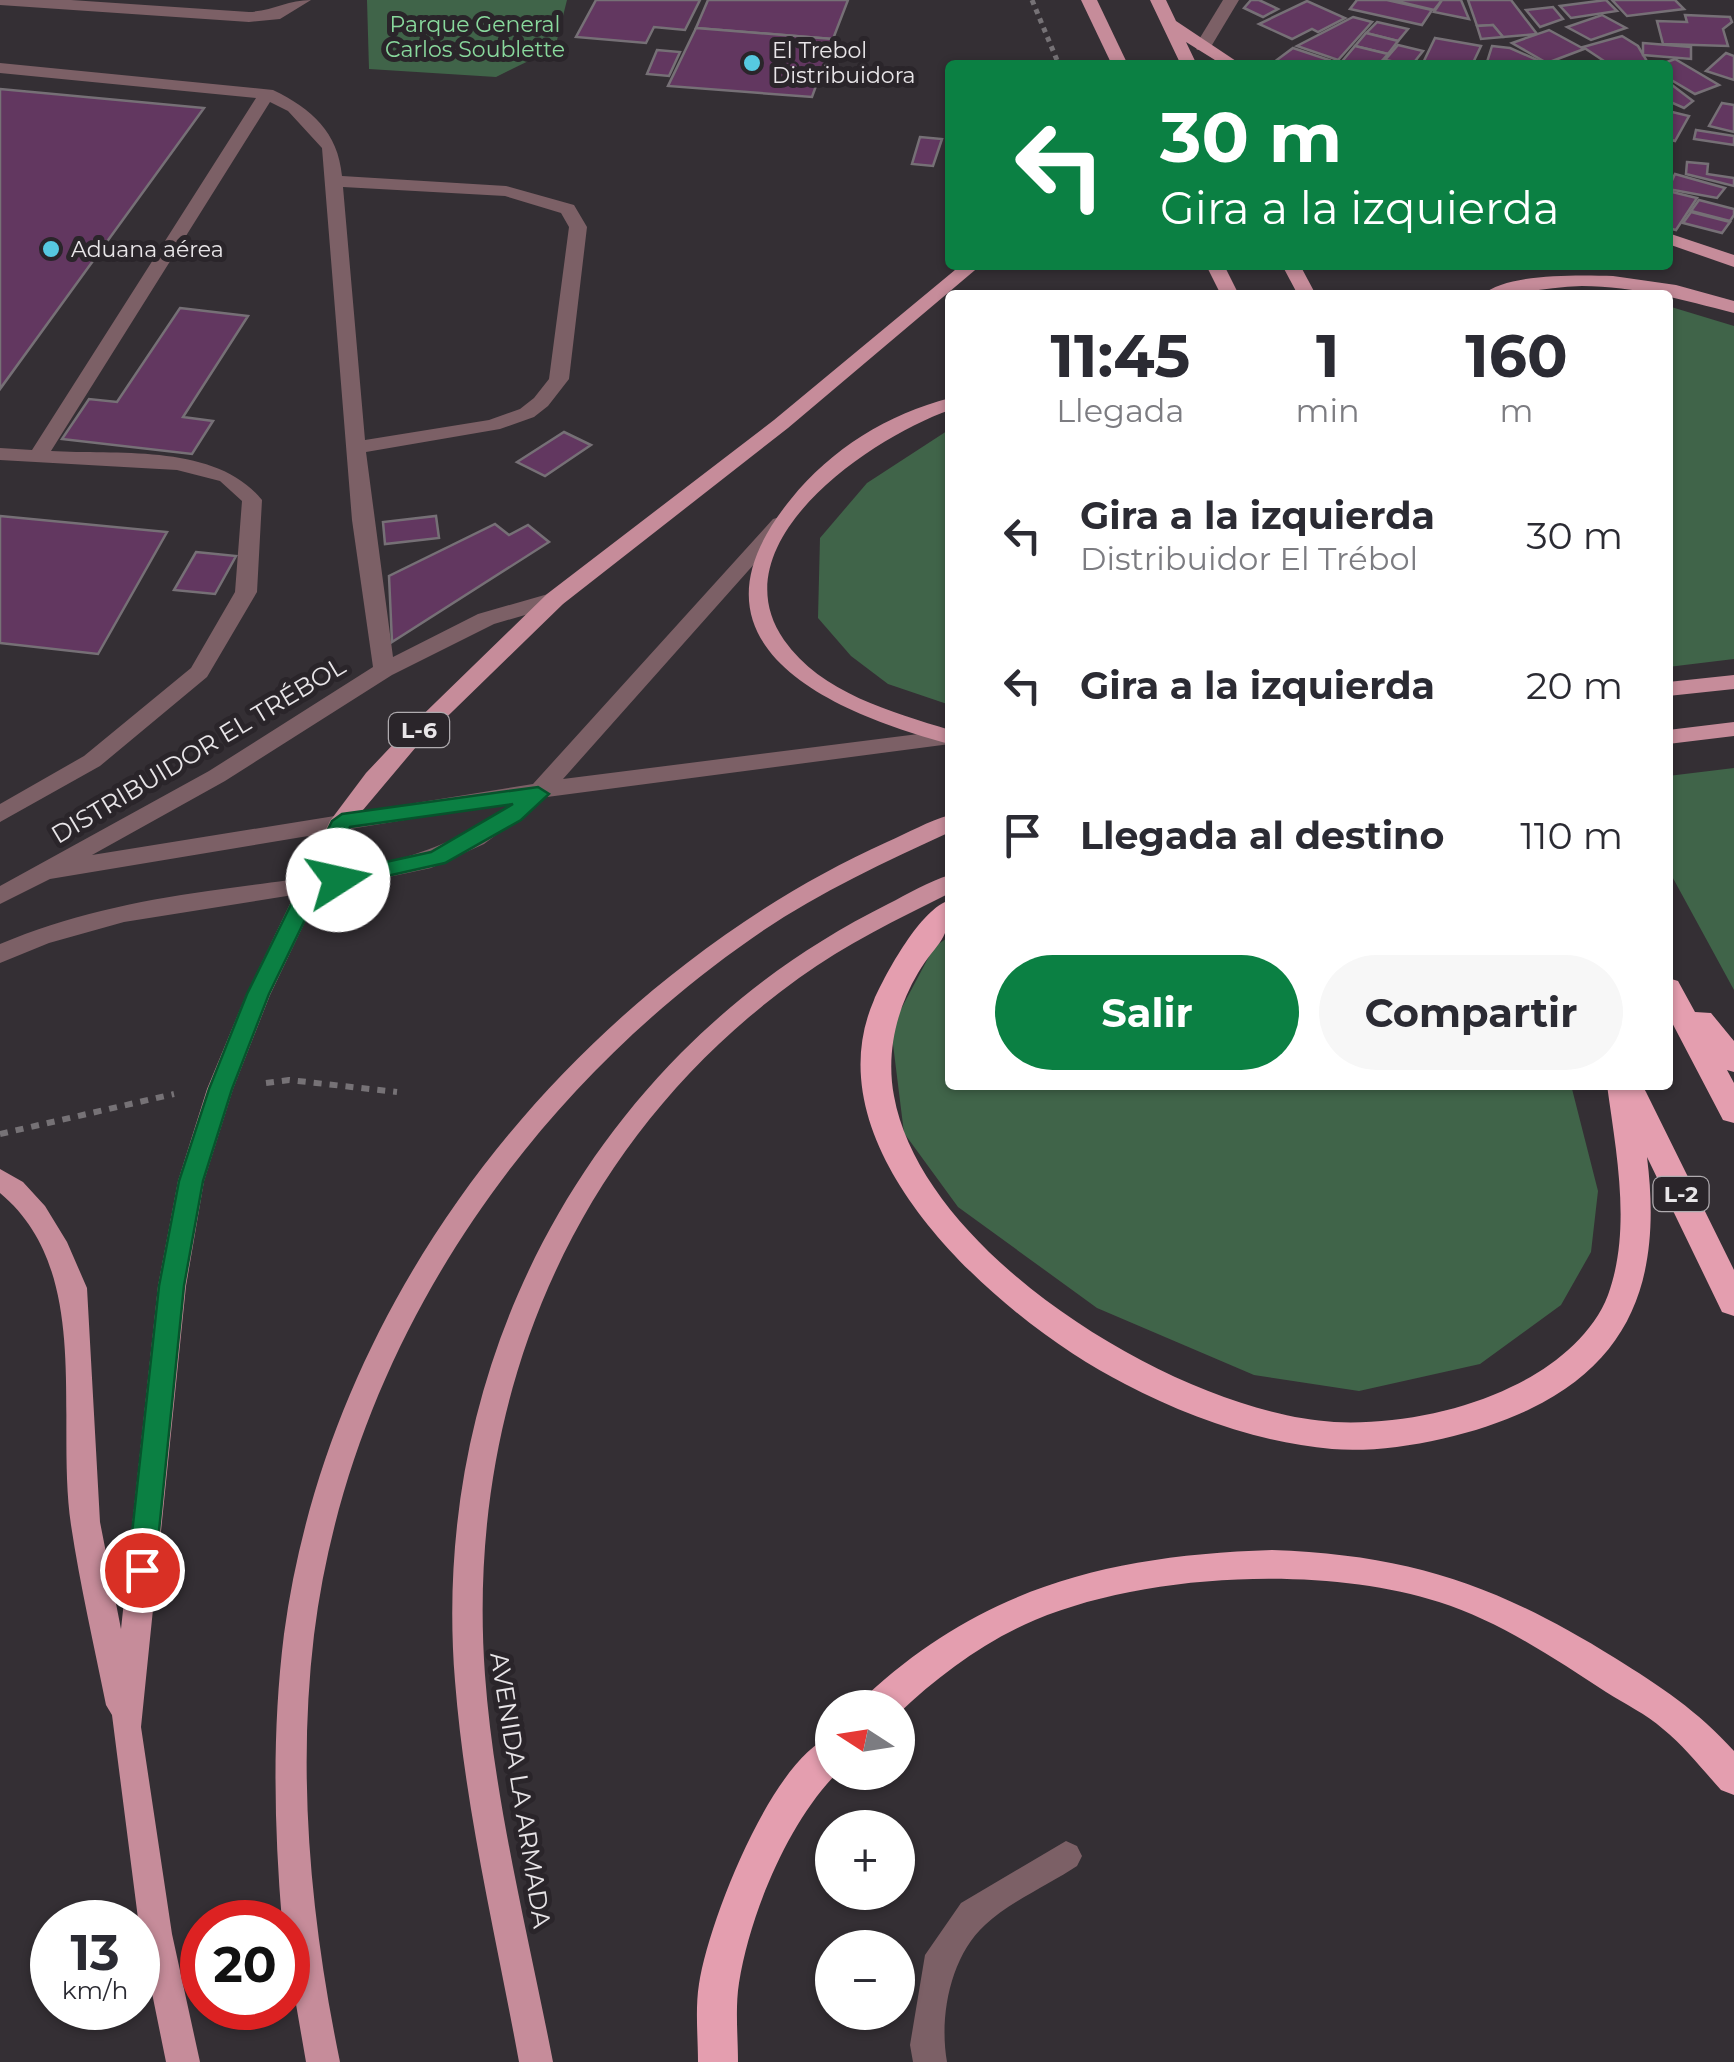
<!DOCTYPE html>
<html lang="es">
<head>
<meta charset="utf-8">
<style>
  :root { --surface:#fff; --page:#f7f7f7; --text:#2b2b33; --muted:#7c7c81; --accent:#0b8043 }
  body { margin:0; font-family:Montserrat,sans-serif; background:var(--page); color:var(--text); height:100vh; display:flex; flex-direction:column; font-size:38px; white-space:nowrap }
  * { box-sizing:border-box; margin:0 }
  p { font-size:32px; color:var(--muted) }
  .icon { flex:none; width:55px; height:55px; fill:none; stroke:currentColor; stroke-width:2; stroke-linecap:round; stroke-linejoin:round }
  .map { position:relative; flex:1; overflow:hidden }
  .sheet { position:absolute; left:945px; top:290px; width:728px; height:800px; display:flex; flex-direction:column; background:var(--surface); border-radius:10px; box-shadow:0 2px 8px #0004 }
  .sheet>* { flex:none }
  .top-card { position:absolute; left:945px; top:60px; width:728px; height:210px; border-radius:10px; box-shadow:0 2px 8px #0004; background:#0b8043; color:#fff; overflow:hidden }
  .needle { width:65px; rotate:282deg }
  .tools { position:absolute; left:815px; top:1690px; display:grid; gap:20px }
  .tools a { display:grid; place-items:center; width:100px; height:100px; border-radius:50%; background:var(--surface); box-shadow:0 2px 8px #0004; font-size:50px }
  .speed { position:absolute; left:30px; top:1900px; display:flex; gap:20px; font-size:50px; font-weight:700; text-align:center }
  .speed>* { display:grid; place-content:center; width:130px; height:130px; border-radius:50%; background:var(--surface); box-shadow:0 2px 8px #0004; line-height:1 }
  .speed small { font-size:25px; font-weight:400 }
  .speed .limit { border:15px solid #d22; background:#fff; color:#111 }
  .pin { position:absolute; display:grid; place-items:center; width:85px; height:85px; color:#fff; margin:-42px; border:5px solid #fff; border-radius:50%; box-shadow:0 2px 10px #0007 }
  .me { position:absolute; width:110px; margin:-55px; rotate:80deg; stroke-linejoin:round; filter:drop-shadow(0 0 8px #0008) }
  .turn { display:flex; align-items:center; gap:35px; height:210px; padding:0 50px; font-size:45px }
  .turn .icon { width:130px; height:130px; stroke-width:2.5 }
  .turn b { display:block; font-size:70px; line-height:85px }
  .eta { display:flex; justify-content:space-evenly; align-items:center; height:170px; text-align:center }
  .eta b { font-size:60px; font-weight:700; line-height:70px }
  .cta { display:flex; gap:20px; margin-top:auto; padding:20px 50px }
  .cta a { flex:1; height:115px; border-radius:60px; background:var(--accent); color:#fff; font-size:40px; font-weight:700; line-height:115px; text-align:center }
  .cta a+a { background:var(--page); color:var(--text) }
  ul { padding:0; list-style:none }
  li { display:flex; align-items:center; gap:30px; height:150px; padding:0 50px }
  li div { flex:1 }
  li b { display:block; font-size:38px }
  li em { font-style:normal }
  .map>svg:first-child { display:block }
  .green { fill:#406449 }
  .building { fill:#623760; stroke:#767076; stroke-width:2.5 }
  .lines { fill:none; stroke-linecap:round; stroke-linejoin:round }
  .path-far1 { stroke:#767276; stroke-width:5; stroke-dasharray:5 5; stroke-linecap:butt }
  .path { stroke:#767276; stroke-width:6; stroke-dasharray:8 8; stroke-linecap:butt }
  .minor { fill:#7c6066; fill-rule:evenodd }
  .major { fill:#c68c9a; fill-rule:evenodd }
  .highway { fill:#e49eaf; fill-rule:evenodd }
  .route { fill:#0b8043; stroke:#07532c; stroke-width:2.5 }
  .poi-dot { fill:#56c9e1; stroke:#2a252a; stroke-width:4 }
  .labels { text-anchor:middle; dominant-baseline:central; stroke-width:10; stroke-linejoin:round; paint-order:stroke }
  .far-park-label { font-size:22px; fill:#89d99d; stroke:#2a252a }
  .far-poi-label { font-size:22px; fill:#e8e5e8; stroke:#2a252a; text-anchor:start }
  .shield { fill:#2a252a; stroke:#afabaf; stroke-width:2.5 }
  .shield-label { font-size:22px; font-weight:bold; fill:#e8e5e8 }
  .street-label { font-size:25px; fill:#e8e5e8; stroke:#2a252a }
</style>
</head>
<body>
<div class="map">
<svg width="1734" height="2062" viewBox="0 0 1734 2062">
  <rect width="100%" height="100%" fill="#342f34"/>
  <g class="green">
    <path d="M367 0H567L555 48 496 77 369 69Z"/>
    <path d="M1668 306 1734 326V659L1668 667Z"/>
    <path d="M950 429V705L888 684 851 656 818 618 820 538 867 483Z"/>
    <path d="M1734 768V990L1668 869V776Z"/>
    <path d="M950 936V1085H1571L1598 1191 1591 1252 1561 1305 1480 1364 1359 1391 1254 1375 1097 1308 958 1207 904 1133 891 1028 934 947Z"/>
  </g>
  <g class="building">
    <path d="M596 0H700L685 30 654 27 646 43 576 37Z"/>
    <path d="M708 0H848L833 39 696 28Z"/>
    <path d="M1251 0H1259L1278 9 1263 17 1244 8Z"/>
    <path d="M1357 0H1387L1432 10 1422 25 1350 9Z"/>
    <path d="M1392 0H1442L1434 10Z"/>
    <path d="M1442 0H1461L1469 19 1434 12Z"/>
    <path d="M1468 0H1511L1537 34 1503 37 1493 25 1477 26Z"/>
    <path d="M1606 0 1617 11 1571 18 1560 6Z"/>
    <path d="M1612 0H1675L1684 9 1627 16Z"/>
    <path d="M1307 1 1345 18 1318 32 1312 29 1292 39 1259 24Z"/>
    <path d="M1553 7 1563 19 1540 27 1526 10Z"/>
    <path d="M1602 15 1626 28 1591 40 1567 27Z"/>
    <path d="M1685 15 1730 17 1732 22 1723 29 1728 46 1663 44 1657 21 1687 22Z"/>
    <path d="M1353 17 1372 22 1338 60 1297 46Z"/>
    <path d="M1377 22 1408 29 1398 41 1366 33Z"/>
    <path d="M1493 25 1503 37 1481 39 1477 26Z"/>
    <path d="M696 28 833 39 812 97 668 86Z"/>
    <path d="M1549 30 1584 49 1547 63 1512 43Z"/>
    <path d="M1366 33 1398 41 1388 54 1355 46Z"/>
    <path d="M1622 36 1638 46 1648 63 1610 65 1583 47Z"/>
    <path d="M1435 38 1481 46 1472 65H1422Z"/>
    <path d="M1643 43 1691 47V59L1643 55Z"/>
    <path d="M1398 45 1423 51 1412 65 1385 60Z"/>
    <path d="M1355 46 1388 54 1378 65H1339Z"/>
    <path d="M1492 46 1510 48 1546 64 1487 62Z"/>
    <path d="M1293 48 1329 60 1323 65H1270Z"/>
    <path d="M657 50 680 52 669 76 647 74Z"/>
    <path d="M1726 53 1734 56V80L1706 71Z"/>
    <path d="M1675 59 1719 85 1695 94 1668 78V65H1659Z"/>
    <path d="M1668 82 1693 101 1684 108 1668 101Z"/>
    <path d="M0 89 204 108 0 389Z"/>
    <path d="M1722 103 1734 105V132L1709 126Z"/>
    <path d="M1668 111 1689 116 1675 141 1668 139Z"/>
    <path d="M1696 130 1734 136V145L1694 139Z"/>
    <path d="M920 137 942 139 933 166 912 164Z"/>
    <path d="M1687 162 1708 164 1707 174 1734 178V186L1686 174Z"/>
    <path d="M1675 174 1725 188 1717 198 1668 189Z"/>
    <path d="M1668 191 1697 198 1676 230 1668 228Z"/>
    <path d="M1699 200 1734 209V215L1730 221 1691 211Z"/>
    <path d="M1691 212 1730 222 1722 233 1683 223Z"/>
    <path d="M180 308 248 316 183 417 213 421 192 454 62 439 89 399 117 402Z"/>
    <path d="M564 432 591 445 545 476 517 462Z"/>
    <path d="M0 516 167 532 98 654 0 643Z"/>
    <path d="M436 516 439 538 385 544 383 522Z"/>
    <path d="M495 524 509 535 528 525 549 542 392 642 389 576Z"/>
    <path d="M196 552 236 556 215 594 174 590Z"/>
  </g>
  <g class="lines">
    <path class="path-far1" d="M1032 0 1059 65"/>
    <g class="path">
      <path d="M266 1083 289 1080 397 1092"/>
      <path d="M0 1134 174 1094"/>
    </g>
    <g class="minor">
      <path d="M0 0H71L249 12C272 11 288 0 311 0L280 19 249 22 0 5Z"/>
      <path d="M1223 0H1239L1209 50H1197L1195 46Z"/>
      <path d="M0 63 273 90C312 109 338 132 342 176L506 186 574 205 587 227 569 379 548 406 534 417 500 429 366 452 393 657 478 614 555 592 566 599 563 604 494 624 392 675 225 781 92 855 533 784 773 519 780 517 790 523 787 527 563 779 950 730V744L547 797 484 844 431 868 337 888 124 922 49 943 0 963V944C67 916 136 901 208 891 314 875 426 872 513 802L50 879 0 904V886L209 771 373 667 352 520 322 148 288 111 270 102 51 451C118 455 216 443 262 500L257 592 207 677 100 766 0 822V804L84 756 191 668 235 592 242 501 220 481 177 470 0 460V448L32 450 256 98 0 73ZM343 187 505 196 561 213 569 227 549 379 534 398 520 409 489 420 365 440Z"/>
      <path d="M1066 1841 1077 1846 1082 1856 1077 1866C1050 1884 1008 1903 985 1925 950 1957 939 2017 947 2062H913L910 2045 925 1955 961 1903Z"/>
    </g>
    <g class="major">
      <path d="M1081 0H1097L1128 65H1112Z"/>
      <path d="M1150 0H1166L1176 21 1242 65H1223L1186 42 1197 65H1181Z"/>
      <path d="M1668 233 1734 255V267L1668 244Z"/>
      <path d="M961 265H981L788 428 563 604 416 747 352 823 270 995 233 1089 204 1181 186 1286 141 1727 172 1934 200 2062H166L140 1934 112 1715 106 1705C94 1645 80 1585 71 1525 55 1417 94 1271 0 1193V1169L23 1182 45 1206 67 1242 87 1288 100 1522 121 1629 158 1286 178 1181 207 1089 246 995 330 821 366 773 400 737 547 594 774 420Z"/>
      <path d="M1206 265H1224L1239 295H1221Z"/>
      <path d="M1282 265H1300L1316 295H1298Z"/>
      <path d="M1613 276 1676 285 1734 301V313C1683 300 1635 286 1582 286 1548 287 1515 295 1482 295 1508 273 1579 275 1613 276Z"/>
      <path d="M950 398V410C872 437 716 542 784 640 821 693 892 712 950 730V744C827 711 673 643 791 499 831 449 888 414 950 398Z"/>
      <path d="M1734 675V689L1668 696V682Z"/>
      <path d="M1734 722V736L1668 744V730Z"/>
      <path d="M950 815V832C881 864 813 895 751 939 520 1100 349 1353 314 1635 297 1778 311 1921 340 2062H306L288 1958V1922H282C274 1826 272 1730 284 1634 320 1367 475 1125 687 963 749 915 816 874 887 842 908 833 928 821 950 815Z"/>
      <path d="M950 875V893C898 919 846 944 799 978 572 1141 465 1401 485 1675 494 1800 529 1938 553 2062H519C496 1936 465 1809 455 1681 436 1448 516 1220 681 1053 743 991 810 943 888 904 908 894 929 881 950 875Z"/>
    </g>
    <g class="highway">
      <path d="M950 900C950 942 938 940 918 973 896 1010 886 1054 894 1096 923 1257 1182 1413 1334 1422 1392 1425 1460 1412 1511 1387 1550 1369 1592 1337 1608 1295 1632 1229 1616 1152 1607 1085H1642L1646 1092 1734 1270V1316L1722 1312 1647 1157C1661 1269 1638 1357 1530 1409 1476 1435 1393 1454 1332 1449 1261 1443 1188 1417 1125 1384 1005 1323 807 1153 874 1000 886 973 921 908 950 900Z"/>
      <path d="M1668 978 1678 981 1695 1012 1711 1013 1734 1041V1072L1727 1070 1734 1083V1123L1723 1120 1668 1015Z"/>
      <path d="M1272 1550C1411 1555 1497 1585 1615 1658 1660 1686 1698 1711 1734 1751V1795L1721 1790C1702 1769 1685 1747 1663 1729 1646 1714 1625 1704 1606 1692 1554 1658 1499 1621 1439 1602 1323 1565 1147 1573 1035 1620 983 1642 938 1676 898 1714V1708H861L866 1696C984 1586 1113 1555 1272 1550Z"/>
      <path d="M832 1736V1772H838C788 1822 750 1914 739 1983 735 2008 738 2037 738 2062H698C698 2037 695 2009 699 1984 708 1923 772 1758 832 1736Z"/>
    </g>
  </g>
  <path class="route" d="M538 787 549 794 521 820 445 863 338 887 327 880 331 874 431 852 513 804 350 827 269 994 232 1089 203 1181 184 1286 155 1570 151 1578 142 1581 132 1578 128 1570 159 1286 179 1181 209 1089 247 994 332 821 342 814Z"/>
  <g class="poi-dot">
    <circle cx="752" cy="63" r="10"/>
    <circle cx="51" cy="249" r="10"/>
  </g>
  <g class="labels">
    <g class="far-park-label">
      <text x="475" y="24">Parque General<tspan x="475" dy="25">Carlos Soublette</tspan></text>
    </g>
    <g class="far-poi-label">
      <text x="772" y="50">El Trebol<tspan x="772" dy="25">Distribuidora</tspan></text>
      <text x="71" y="249">Aduana aérea</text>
    </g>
    <g class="shield">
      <rect x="389" y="713" width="60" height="34" rx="8"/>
      <rect x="1653.5" y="1177" width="55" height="34" rx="8"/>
    </g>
    <g class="shield-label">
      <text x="419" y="730">L-6</text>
      <text x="1681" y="1194">L-2</text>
    </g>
    <g class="street-label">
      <text transform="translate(198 750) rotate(-31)">DISTRIBUIDOR EL TRÉBOL</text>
      <text transform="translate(521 1790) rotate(81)">AVENIDA LA ARMADA</text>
    </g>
  </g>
</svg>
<div class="tools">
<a><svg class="needle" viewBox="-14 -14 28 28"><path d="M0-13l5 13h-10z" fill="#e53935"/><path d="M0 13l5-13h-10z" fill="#7c7c81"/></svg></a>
<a>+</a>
<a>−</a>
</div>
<div class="speed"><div>13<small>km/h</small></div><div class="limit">20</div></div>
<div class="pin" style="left:142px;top:1570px;background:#d93025"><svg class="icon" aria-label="arrive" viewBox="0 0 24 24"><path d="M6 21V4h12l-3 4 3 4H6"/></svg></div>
<svg class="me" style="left:338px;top:880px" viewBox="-20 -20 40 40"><circle r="19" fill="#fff"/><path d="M0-13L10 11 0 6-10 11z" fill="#0b8043"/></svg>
<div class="top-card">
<div class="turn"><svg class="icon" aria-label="left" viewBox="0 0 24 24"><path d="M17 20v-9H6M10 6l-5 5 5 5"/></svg><div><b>30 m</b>Gira a la izquierda</div></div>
</div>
<section class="sheet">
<div class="eta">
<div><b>11:45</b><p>Llegada</p></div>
<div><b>1</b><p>min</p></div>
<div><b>160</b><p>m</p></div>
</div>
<ul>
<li><svg class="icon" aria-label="left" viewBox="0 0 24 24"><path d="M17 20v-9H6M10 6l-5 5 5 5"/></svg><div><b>Gira a la izquierda</b><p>Distribuidor El Trébol</p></div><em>30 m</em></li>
<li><svg class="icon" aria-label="left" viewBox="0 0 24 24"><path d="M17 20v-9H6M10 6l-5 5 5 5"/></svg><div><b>Gira a la izquierda</b></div><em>20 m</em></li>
<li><svg class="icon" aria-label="arrive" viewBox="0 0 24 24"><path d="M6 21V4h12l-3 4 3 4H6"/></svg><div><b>Llegada al destino</b></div><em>110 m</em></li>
</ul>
<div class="cta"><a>Salir</a><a>Compartir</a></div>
</section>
</div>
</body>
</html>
